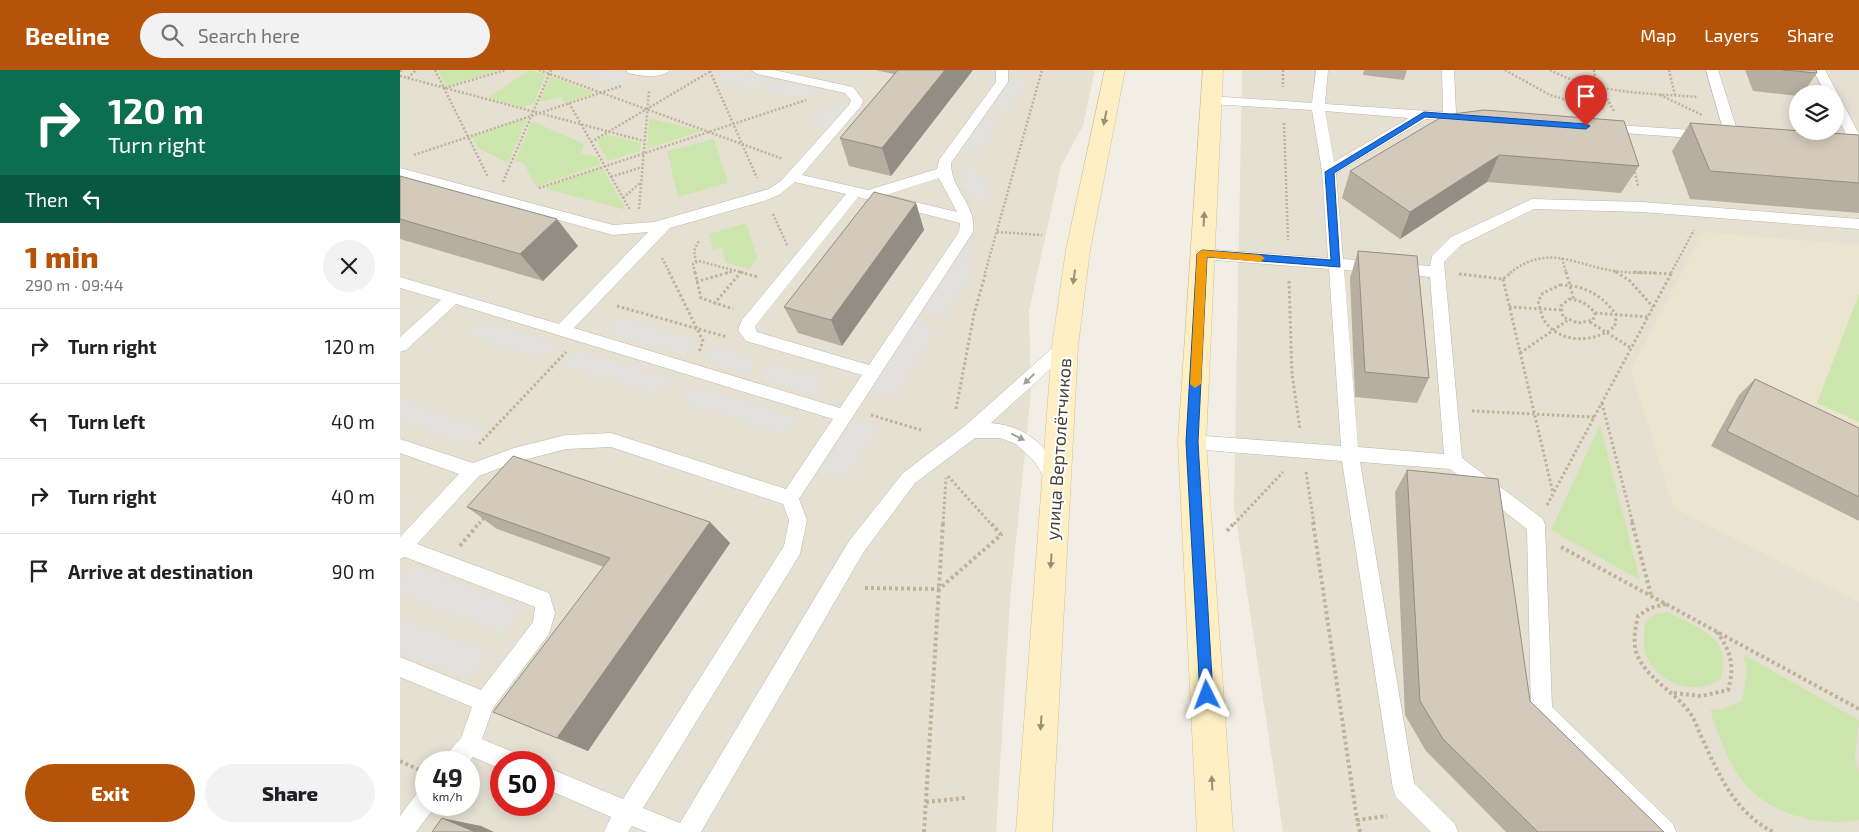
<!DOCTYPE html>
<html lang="en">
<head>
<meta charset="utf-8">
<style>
  :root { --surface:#fff; --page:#f2f2f2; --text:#202124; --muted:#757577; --line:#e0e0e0; --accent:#b45309 }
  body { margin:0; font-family:"Exo 2",sans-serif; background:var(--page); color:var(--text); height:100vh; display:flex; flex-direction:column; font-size:19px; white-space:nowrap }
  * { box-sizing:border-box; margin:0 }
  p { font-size:16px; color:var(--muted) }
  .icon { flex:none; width:28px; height:28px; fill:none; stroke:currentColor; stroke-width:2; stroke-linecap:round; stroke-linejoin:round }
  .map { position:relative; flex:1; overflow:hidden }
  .panel { display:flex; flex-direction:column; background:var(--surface); width:400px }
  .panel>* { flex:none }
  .top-card { background:#0b6e4f; color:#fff; overflow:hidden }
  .buttons { position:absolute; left:1389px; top:15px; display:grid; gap:10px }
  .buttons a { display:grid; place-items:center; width:55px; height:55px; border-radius:50%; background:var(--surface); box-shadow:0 2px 12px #0003; font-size:25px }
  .speed { position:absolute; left:15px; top:681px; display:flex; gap:10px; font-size:25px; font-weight:700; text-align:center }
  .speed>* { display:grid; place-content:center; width:65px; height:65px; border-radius:50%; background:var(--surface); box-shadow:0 2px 12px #0003; line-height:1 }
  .speed small { font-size:12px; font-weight:400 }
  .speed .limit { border:8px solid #d22; background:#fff; color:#111 }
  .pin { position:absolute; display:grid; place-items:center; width:42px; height:42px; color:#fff; margin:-51px -21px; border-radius:50% 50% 50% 0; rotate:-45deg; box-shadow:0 0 5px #0007 }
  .pin .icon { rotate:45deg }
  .me { position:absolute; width:55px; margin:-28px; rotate:357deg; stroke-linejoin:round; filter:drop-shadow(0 0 4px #0008) }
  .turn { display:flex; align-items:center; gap:18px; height:105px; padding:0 25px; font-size:22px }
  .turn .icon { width:65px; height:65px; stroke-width:2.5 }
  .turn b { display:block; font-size:35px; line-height:42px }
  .then { display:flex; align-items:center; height:48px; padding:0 25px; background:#0003; gap:10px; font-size:19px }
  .round { display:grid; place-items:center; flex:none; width:52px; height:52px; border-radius:26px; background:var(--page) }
  .summary { display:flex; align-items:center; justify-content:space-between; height:85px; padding:0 25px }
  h1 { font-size:30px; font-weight:800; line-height:38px; color:var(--accent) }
  .primary-button { display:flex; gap:10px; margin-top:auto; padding:10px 25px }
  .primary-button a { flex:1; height:58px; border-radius:30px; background:var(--accent); color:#fff; font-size:20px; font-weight:800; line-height:58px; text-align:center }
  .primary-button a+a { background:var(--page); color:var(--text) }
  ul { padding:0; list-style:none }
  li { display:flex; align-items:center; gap:15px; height:75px; padding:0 25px; border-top:1px solid var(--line) }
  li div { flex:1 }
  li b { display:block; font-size:19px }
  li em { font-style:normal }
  header { display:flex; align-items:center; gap:30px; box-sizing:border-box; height:70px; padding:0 25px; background:var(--accent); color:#fff }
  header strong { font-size:24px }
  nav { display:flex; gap:28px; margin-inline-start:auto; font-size:18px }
  .search { width:350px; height:45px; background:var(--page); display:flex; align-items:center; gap:12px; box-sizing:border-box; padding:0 18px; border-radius:28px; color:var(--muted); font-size:19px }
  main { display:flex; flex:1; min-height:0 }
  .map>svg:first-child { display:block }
  .residential { fill:#e6e0d3; fill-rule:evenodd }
  .education { fill:#ebe4cf }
  .green { fill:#cde6ae }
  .parking { fill:#e3e1dd }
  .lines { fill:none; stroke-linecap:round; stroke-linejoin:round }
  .lane-casing { stroke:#beb6a8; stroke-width:1 }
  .secondary-casing { stroke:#d2c396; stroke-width:1 }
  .path-far2 { stroke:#bfb29a; stroke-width:2.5; stroke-dasharray:2 2; stroke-linecap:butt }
  .path-far1 { stroke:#bfb29a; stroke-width:3; stroke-dasharray:2.5 2.5; stroke-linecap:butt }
  .path { stroke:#bfb29a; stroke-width:4; stroke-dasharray:3 3; stroke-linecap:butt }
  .lane { fill:#fff; fill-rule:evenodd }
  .secondary { fill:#fef0c4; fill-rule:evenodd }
  .wall { fill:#b6aea1 }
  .shaded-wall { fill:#948d83 }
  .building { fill:#d4cabb; stroke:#948d83 }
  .oneway { fill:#988f75 }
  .oneway2 { fill:#a29f9a }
  .route { fill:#1a73e8; stroke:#114b97 }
  .slow { fill:#f59e0b }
  .labels { text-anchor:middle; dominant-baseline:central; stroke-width:4; stroke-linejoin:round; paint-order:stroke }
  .street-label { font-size:18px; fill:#453f35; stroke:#fff }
</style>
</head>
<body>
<header>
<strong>Beeline</strong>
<div class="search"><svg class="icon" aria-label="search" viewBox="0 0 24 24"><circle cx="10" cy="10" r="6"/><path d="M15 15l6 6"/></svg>Search here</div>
<nav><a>Map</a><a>Layers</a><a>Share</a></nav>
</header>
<main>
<section class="panel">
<div class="top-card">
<div class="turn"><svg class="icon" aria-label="right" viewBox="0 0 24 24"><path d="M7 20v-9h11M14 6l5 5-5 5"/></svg><div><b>120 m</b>Turn right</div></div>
<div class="then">Then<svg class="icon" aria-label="left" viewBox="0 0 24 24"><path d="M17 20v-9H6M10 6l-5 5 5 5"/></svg></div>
</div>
<div class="summary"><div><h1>1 min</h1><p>290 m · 09:44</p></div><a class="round"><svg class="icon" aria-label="close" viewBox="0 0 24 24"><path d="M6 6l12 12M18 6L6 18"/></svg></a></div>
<ul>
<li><svg class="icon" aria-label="right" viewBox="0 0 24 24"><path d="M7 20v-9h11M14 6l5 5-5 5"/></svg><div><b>Turn right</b></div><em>120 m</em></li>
<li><svg class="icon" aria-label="left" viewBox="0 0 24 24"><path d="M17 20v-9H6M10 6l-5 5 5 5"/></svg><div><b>Turn left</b></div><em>40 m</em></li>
<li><svg class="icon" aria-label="right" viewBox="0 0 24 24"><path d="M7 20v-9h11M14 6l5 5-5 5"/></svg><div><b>Turn right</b></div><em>40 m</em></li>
<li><svg class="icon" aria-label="arrive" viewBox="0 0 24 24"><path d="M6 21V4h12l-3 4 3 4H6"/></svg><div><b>Arrive at destination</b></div><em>90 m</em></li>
</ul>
<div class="primary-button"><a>Exit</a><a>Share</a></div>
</section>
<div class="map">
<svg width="1459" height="762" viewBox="0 0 1459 762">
  <rect width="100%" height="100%" fill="#f2eee5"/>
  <g class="residential">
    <path d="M0 0H695L683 56 661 96 629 241 631 322 610 531 596 762H0ZM26 692H69V735H26ZM101 692H144V735H101Z"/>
    <path d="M842 0H1459V762H883L834 436ZM1398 24H1435V61H1398Z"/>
  </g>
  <path class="education" d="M1303 162 1459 175V532L1274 438 1231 300Z"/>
  <g class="green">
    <path d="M38 0H93L96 1 46 16Z"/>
    <path d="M129 0 146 4 134 33 123 38 88 28Z"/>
    <path d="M151 6 195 23 165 33 161 27 139 32Z"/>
    <path d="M128 47 108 93 78 78 72 66Z"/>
    <path d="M249 48 302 61 247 79Z"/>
    <path d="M132 51 184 74 181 84 196 86 201 94 136 117 123 92H115Z"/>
    <path d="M207 64 241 73 240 81 208 91 196 70Z"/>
    <path d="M314 69 328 113 278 127 267 81Z"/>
    <path d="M202 97 226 140 144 118Z"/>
    <path d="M346 153 357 188 349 199 325 192 322 177 313 180 309 164Z"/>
    <path d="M1459 224V352L1417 333Z"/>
    <path d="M1200 355 1240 510 1151 460Z"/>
    <path d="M1268 542C1300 559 1332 566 1321 609 1297 627 1256 614 1246 584 1242 575 1244 563 1245 553L1255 544Z"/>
    <path d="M1343 584 1459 650 1455 687 1459 703V750C1417 758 1366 743 1340 708 1327 689 1317 662 1310 640L1323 639 1342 631 1347 600Z"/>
  </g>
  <g class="parking">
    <path d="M161 0H215L232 4 220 13Z"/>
    <path d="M326 0H330L367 8 357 19 316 10Z"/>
    <path d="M611 9 626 12 605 42 589 39Z"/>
    <path d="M374 10 414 19 404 29 363 20Z"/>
    <path d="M428 34 445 38 427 58 409 54Z"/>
    <path d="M581 49 597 53 577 81 561 78Z"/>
    <path d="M575 97 592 127 574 133 557 102Z"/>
    <path d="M566 173 577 176 565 193 576 196 543 247 520 242Z"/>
    <path d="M219 248 296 271 284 285 206 262Z"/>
    <path d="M82 251 156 274 143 288 68 265Z"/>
    <path d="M514 251 537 258 492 328 469 321Z"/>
    <path d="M317 277 357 289 346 304 306 291Z"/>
    <path d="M177 280 271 309 258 324 163 295Z"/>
    <path d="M372 293 425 309 414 324 361 308Z"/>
    <path d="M293 316 397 348 386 364 281 331Z"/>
    <path d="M0 330 86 359 70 375 0 351Z"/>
    <path d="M454 349 478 356 444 411 419 403Z"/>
    <path d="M14 496 122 538 102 562 0 523V511Z"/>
    <path d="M0 548 90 583 69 609 0 582Z"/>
  </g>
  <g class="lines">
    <g class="lane-casing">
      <g id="lane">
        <path d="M226 0H270C261 9 240 6 228 3Z"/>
        <path d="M351 0H374L453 17 463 30 461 36 402 105 468 120 537 99 539 90 596 12V0H608V12L551 93C551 121 577 134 573 162L399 429 407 450 400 484 243 738 280 753 449 471 503 403 565 356 659 272 665 270 671 272 673 276 671 280 591 353C628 356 649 378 664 410L661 415 655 418 649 415 634 391 616 374 600 368H575L515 413 463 483 301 762H247L232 756 228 762H204L211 747 144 718V696L223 729 384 476 389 450 383 434 211 377 166 379 116 392 79 406 17 474 149 523 155 543 149 564 93 638 82 669 118 684 121 692H101V699L73 687 69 692H44L47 684 61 668 72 637 0 607V587L81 620 133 552 135 537 5 487 0 489V467L59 404 0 383V369L73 393 114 378 166 365 211 363 386 419 433 349 56 234 6 280 0 282V267L41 230 0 218V207L159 254 248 162 213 165 0 106V98L213 155 254 152 369 119 381 111 449 35 451 30 445 23 357 4ZM539 108 557 142 486 125ZM395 112 446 124 342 250 338 260 346 271 462 305 440 338 174 258 270 158 364 131 379 125ZM458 127 560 153 559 162 469 295 357 262 355 256Z"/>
        <path d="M916 0H928L925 34 1043 42 1042 0H1054L1056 43 1072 45 1073 48 1067 52 1026 49 936 103 943 189 1030 196 1032 186 1051 167 1132 129 1242 132 1459 149V159L1242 142 1134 139 1061 175 1044 192 1062 388 1143 449 1145 455 1152 637 1273 754 1276 762H1249L1135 649 1131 642 1127 459 1050 399 960 392 1014 713 1055 754 1058 762H1031L996 727 993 719 942 391 792 379 786 377 783 372 786 367 792 365 941 376 929 199 802 189 797 188 795 184 797 180 802 179 928 188 922 101 912 40 810 34 804 30 810 26 912 33ZM925 41 1009 48 934 92ZM944 200 1030 207 1044 384 958 377Z"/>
        <path d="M1306 0H1318L1339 66 1337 69 1332 70 1325 66Z"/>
        <path d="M1413 0H1425L1438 24 1436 27 1441 30 1459 64V77L1452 76 1435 42V24H1426Z"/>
        <path d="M1202 54 1306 61 1313 65 1306 69 1197 61 1196 58Z"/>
        <path d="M26 719V735H35L34 738 16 762H0V746L18 722Z"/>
      </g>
    </g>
    <g class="secondary-casing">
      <g id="secondary">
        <path d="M705 0H725L690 180 678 276 652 762H616L652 276 666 180Z"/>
        <path d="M803 0H823L806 372 833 762H797L778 372Z"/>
      </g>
    </g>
    <g class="path-far2">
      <path d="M35 0 88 107"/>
      <path d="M139 0 383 89"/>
      <path d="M883 0V17"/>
      <path d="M1105 0 1150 25 1199 39"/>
      <path d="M1150 0C1196 24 1247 23 1298 27"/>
      <path d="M1194 0 1195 8 1214 41"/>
      <path d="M1269 0 1275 25"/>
      <path d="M0 1 3 0"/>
      <path d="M310 1 357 108"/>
      <path d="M0 6 244 71"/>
      <path d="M8 8 16 0"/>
      <path d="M45 18 105 0"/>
      <path d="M1260 25 1302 45"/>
      <path d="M169 33 230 140"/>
      <path d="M884 53 888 170"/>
      <path d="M1405 61 1428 62"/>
      <path d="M191 72 311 1"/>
      <path d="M14 85 221 16"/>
      <path d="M1234 98 1238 116"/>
      <path d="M211 107 242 97"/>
      <path d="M103 112 151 0"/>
      <path d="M139 118 406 30"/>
      <path d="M223 128 240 113"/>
      <path d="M239 139 249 21"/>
      <path d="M373 144 387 175"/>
      <path d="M597 162 642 165"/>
      <path d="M262 188 270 203"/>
      <path d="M1162 188 1166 203"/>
      <path d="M296 192 294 181 299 170"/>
      <path d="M1214 201 1218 203"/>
      <path d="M295 203 293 194 299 191 344 203"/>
      <path d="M326 203 334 201"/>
      <path d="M585 203 642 0"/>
      <path d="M1110 203C1148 173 1175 195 1214 201 1228 203 1243 203 1257 203"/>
      <path d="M1271 203 1294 160"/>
    </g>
    <g class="path-far1">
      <path d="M269 202 303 271 299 282"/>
      <path d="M295 202 301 228 333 239"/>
      <path d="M340 202 358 207"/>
      <path d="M1166 202 1174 230"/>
      <path d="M1216 202 1230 211 1253 237"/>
      <path d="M1234 202 1271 204"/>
      <path d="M1059 204 1103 209 1112 202"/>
      <path d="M1103 209 1153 423"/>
      <path d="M889 211 892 304 900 359"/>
      <path d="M296 212 330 202"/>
      <path d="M1160 215C1185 215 1201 225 1216 244L1215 256C1196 273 1160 275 1144 250 1141 245 1140 237 1138 231L1143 223Z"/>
      <path d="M1169 229C1180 230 1188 234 1195 243L1193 250 1178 253 1163 247 1161 236Z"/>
      <path d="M314 234 341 202"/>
      <path d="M217 236 327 267"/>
      <path d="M1109 237 1162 240"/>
      <path d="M1195 243 1248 247"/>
      <path d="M1190 252 1231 278"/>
      <path d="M1120 283 1168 250"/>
      <path d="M1202 333 1233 454"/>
      <path d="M556 339 574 244 586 202"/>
      <path d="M1072 341 1194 347"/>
      <path d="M471 345 521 360"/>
      <path d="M79 374 166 282"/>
      <path d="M906 402 914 454"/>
      <path d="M548 406 591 454"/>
      <path d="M1147 435 1272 202"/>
      <path d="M79 454 85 447"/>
      <path d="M543 454 546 408"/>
      <path d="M834 454 883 402"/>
    </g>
    <g class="path">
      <path d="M913 452 957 750"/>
      <path d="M1232 452 1251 525"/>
      <path d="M827 461 835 452"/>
      <path d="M60 476 80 452"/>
      <path d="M1161 477 1459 639"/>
      <path d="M465 518 539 519 601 465 590 452"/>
      <path d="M1266 534 1250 538 1238 546C1235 559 1232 574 1238 587 1250 611 1275 622 1290 643 1296 651 1298 661 1303 670 1319 706 1336 743 1373 762"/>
      <path d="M1274 623 1301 626 1328 620C1335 596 1331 582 1317 562"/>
      <path d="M0 691 26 703"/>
      <path d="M526 732 565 728"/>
      <path d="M524 762 543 452"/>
      <path d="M960 762 957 750 987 746"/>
    </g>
    <use href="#lane" class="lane"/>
    <use href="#secondary" class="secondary"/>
  </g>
  <g class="wall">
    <path d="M475 0H573L491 106 449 96 440 68 494 4Z"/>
    <path d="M964 0H1007L1004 10 963 5Z"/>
    <path d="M1345 0H1416L1417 3 1402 24H1398V26L1353 21Z"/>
    <path d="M1084 40 1239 96 1221 123 1087 112 1000 169 942 128 950 101Z"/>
    <path d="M1290 53 1459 65V143L1290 129 1272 81Z"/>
    <path d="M0 106 178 176 143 211 0 169Z"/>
    <path d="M516 133 524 160 442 276 398 263 384 237Z"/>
    <path d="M958 181 1029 308 1017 333 955 327 950 208Z"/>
    <path d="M1355 309 1459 358V451L1311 376 1339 325Z"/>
    <path d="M1007 400 1130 631 1264 762H1106L1026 681 1005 645 995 422Z"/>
    <path d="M67 437 310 452 330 473 188 681 93 642 204 497 97 459Z"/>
  </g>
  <g class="shaded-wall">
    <path d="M545 0H573L491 106 482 78Z"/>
    <path d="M1099 85 1087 112 1000 169 1010 142Z"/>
    <path d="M516 133 524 160 442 276 431 250Z"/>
    <path d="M157 149 178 176 143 211 120 184Z"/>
    <path d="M310 452 330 473 188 681 157 668Z"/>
    <path d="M42 748 81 756 94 762H75Z"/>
  </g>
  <g class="building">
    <path d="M498 0H545L482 78 440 68Z"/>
    <path d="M1383 0H1416L1417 3Z"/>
    <path d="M1084 40 1224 51 1239 96 1099 85 1010 142 950 101 1045 45Z"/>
    <path d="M1290 53 1459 65V113L1310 101Z"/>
    <path d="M0 106 157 149 120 184 0 149Z"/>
    <path d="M474 122 516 133 431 250 384 237Z"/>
    <path d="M958 181 1017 186 1029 308 965 302Z"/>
    <path d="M1355 309 1459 358V427L1327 361Z"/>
    <path d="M113 386 310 452 157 668 93 642 210 488 67 437Z"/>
    <path d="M1007 400 1098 409 1130 631 1264 762H1138L1043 669 1020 631Z"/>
    <path d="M42 748 75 762H32Z"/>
  </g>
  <defs><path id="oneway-solid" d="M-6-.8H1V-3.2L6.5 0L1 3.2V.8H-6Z" transform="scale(1.25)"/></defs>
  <g class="oneway">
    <use href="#oneway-solid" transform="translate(705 48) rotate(102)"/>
    <use href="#oneway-solid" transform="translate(804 149) rotate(-87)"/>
    <use href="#oneway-solid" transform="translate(674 207) rotate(98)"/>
    <use href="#oneway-solid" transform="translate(651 491) rotate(94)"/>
    <use href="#oneway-solid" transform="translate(641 653) rotate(94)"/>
    <use href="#oneway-solid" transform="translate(812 713) rotate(-93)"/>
  </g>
  <g class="oneway2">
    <use href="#oneway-solid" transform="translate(629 309) rotate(136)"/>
    <use href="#oneway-solid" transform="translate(618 367) rotate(26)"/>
  </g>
  <path class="route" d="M1024 42 1186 54 1190 56 1186 59 1025 47 934 103 940 197 807 187 798 372 813 625 811 630 807 632 802 630 800 625 786 372 797 184 802 180 931 190 925 102Z"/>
  <path class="slow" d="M802 180 860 185 865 188 860 192 807 187 801 314 795 318 790 314 797 184Z"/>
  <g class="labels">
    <g class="street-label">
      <text transform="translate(658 379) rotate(-86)">улица Вертолётчиков</text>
    </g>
  </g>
</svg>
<div class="buttons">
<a><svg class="icon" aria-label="layers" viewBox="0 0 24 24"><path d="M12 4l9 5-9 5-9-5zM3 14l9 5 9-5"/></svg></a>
</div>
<div class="speed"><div>49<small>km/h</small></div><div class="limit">50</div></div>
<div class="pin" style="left:1186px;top:56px;background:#d93025"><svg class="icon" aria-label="arrive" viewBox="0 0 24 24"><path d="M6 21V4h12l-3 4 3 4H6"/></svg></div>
<svg class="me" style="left:807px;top:625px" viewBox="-20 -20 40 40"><path d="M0-17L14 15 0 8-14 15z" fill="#1a73e8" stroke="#fff" stroke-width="4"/></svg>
</div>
</main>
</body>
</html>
